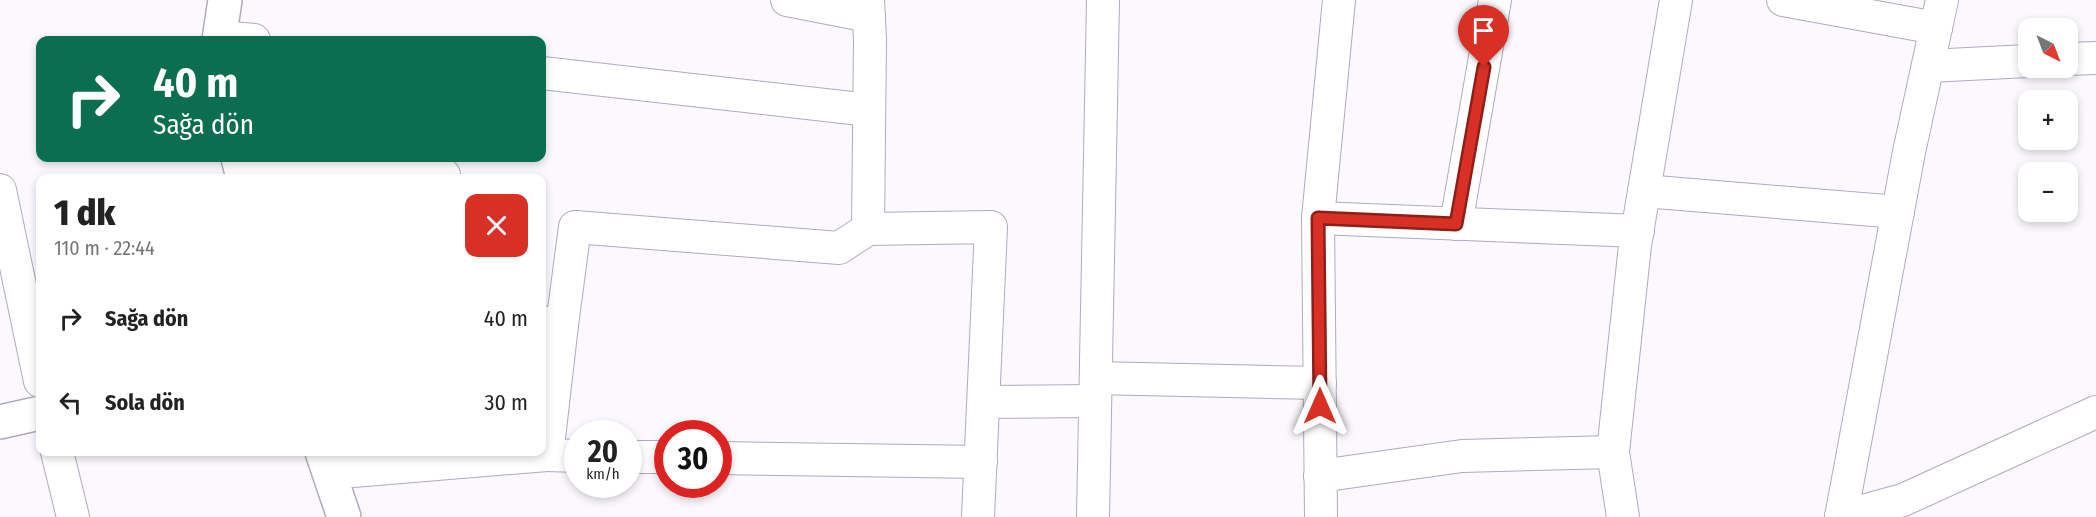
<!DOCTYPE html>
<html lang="tr">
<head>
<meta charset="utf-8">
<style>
  :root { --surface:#fff; --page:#f2f2f2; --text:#222; --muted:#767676 }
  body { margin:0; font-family:"Fira Sans Condensed",sans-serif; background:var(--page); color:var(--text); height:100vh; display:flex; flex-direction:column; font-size:22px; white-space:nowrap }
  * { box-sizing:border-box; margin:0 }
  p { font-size:20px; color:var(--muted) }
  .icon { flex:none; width:33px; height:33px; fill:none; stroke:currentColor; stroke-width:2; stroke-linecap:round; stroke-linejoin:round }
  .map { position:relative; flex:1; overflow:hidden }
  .panel { position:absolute; left:36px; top:174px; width:510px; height:282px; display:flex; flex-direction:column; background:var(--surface); border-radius:12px; box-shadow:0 3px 9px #0003 }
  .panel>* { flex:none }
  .guide { position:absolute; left:36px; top:36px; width:510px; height:126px; border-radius:12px; box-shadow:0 3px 9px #0003; background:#0b6e4f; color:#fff; overflow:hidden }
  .needle { width:39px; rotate:138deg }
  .controls { position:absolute; left:2018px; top:18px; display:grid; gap:12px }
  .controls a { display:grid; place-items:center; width:60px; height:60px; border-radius:12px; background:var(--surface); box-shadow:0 3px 9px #0003; font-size:30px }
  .speed { position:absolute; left:564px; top:420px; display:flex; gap:12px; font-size:30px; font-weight:700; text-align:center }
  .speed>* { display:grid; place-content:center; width:78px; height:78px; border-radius:50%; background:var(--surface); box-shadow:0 3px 9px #0003; line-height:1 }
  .speed small { font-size:15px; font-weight:400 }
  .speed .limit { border:9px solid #d22; background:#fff; color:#111 }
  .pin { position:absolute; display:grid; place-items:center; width:51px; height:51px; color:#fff; margin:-62px -26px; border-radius:50% 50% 50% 0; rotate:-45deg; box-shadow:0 0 6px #0007 }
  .pin .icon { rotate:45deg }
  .me { position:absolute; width:66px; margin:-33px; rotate:0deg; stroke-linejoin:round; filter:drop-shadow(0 0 4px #0008) }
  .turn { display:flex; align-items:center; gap:21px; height:126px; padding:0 18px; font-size:27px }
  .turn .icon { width:78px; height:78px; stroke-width:2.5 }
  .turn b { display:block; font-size:42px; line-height:51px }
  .round { display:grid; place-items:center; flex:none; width:63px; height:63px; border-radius:12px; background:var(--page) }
  .head { display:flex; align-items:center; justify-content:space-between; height:102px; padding:0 18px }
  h1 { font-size:36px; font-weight:800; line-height:45px }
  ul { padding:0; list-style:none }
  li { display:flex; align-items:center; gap:18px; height:84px; padding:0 18px }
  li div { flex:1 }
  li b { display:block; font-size:22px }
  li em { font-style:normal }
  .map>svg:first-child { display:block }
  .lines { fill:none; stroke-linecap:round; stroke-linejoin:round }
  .street-casing { stroke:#b0aabe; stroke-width:34 }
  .secondary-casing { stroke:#b0aabe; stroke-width:36 }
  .street { stroke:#fff; stroke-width:32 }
  .secondary { stroke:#fff; stroke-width:33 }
  .route-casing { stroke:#8d1f18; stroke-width:15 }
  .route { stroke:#d93025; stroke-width:10 }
</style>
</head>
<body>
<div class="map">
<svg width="2096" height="517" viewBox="0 0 2096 517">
  <rect width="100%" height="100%" fill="#fbf9fe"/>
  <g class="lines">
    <g class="street-casing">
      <g id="street">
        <path d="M787 0 869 16"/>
        <path d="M1783 0 1936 28"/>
        <path d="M220 37 254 40"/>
        <path d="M2067 59 2096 58"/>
        <path d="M1928 66 2028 61"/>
        <path d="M542 73 869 110"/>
        <path d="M238 158 444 175V178"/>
        <path d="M0 190 40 381"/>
        <path d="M1644 191 1898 212"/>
        <path d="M1318 218 1638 231"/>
        <path d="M1456 224 1495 0"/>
        <path d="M868 229 870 40 868 0"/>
        <path d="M542 322 562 325 575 227 839 248 868 229 991 227 978 517"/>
        <path d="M1096 378 1320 383"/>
        <path d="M984 402 1095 401"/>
        <path d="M57 452 73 517"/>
        <path d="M547 455 578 456"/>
        <path d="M628 457H668"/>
        <path d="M718 458 981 462"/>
        <path d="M329 473 547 455 562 325"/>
        <path d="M1320 476 1462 456 1613 452"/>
        <path d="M1093 517 1103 0"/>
        <path d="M1321 517 1318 218 1339 0"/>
        <path d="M1623 517 1613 452 1635 245 1676 0"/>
        <path d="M1841 517 1909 152 1942 0"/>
        <path d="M1841 517 1903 500 2096 412"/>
      </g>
    </g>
    <g class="secondary-casing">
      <g id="secondary">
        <path d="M219 40 225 0"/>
        <path d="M238 158 243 178"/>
        <path d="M0 422 40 413"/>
        <path d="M322 452 344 517"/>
      </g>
    </g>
    <use href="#street" class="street"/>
    <use href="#secondary" class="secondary"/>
  </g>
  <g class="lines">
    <g class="route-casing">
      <path id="route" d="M1320 406 1318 218 1456 224 1484 67"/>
    </g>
    <use href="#route" class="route"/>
  </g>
</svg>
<div class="controls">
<a><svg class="needle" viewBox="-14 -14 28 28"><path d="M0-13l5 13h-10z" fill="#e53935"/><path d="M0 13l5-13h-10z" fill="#767676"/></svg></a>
<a>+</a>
<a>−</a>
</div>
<div class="speed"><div>20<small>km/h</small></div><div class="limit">30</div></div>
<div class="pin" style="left:1484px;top:67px;background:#d93025"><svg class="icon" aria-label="arrive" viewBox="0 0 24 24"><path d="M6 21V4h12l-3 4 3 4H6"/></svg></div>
<svg class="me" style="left:1320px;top:406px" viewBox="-20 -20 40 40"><path d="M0-17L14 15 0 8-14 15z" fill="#d93025" stroke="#fff" stroke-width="4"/></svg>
<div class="guide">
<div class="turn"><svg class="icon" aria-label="right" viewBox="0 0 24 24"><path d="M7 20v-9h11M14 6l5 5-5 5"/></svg><div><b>40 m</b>Sağa dön</div></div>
</div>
<section class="panel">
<div class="head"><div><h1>1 dk</h1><p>110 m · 22:44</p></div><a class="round" style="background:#d93025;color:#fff"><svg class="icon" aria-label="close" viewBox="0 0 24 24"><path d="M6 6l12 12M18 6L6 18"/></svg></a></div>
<ul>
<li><svg class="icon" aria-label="right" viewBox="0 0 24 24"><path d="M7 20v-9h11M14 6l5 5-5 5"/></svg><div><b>Sağa dön</b></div><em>40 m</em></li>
<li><svg class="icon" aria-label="left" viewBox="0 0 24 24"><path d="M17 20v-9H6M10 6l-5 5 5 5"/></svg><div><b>Sola dön</b></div><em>30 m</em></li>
</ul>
</section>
</div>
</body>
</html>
